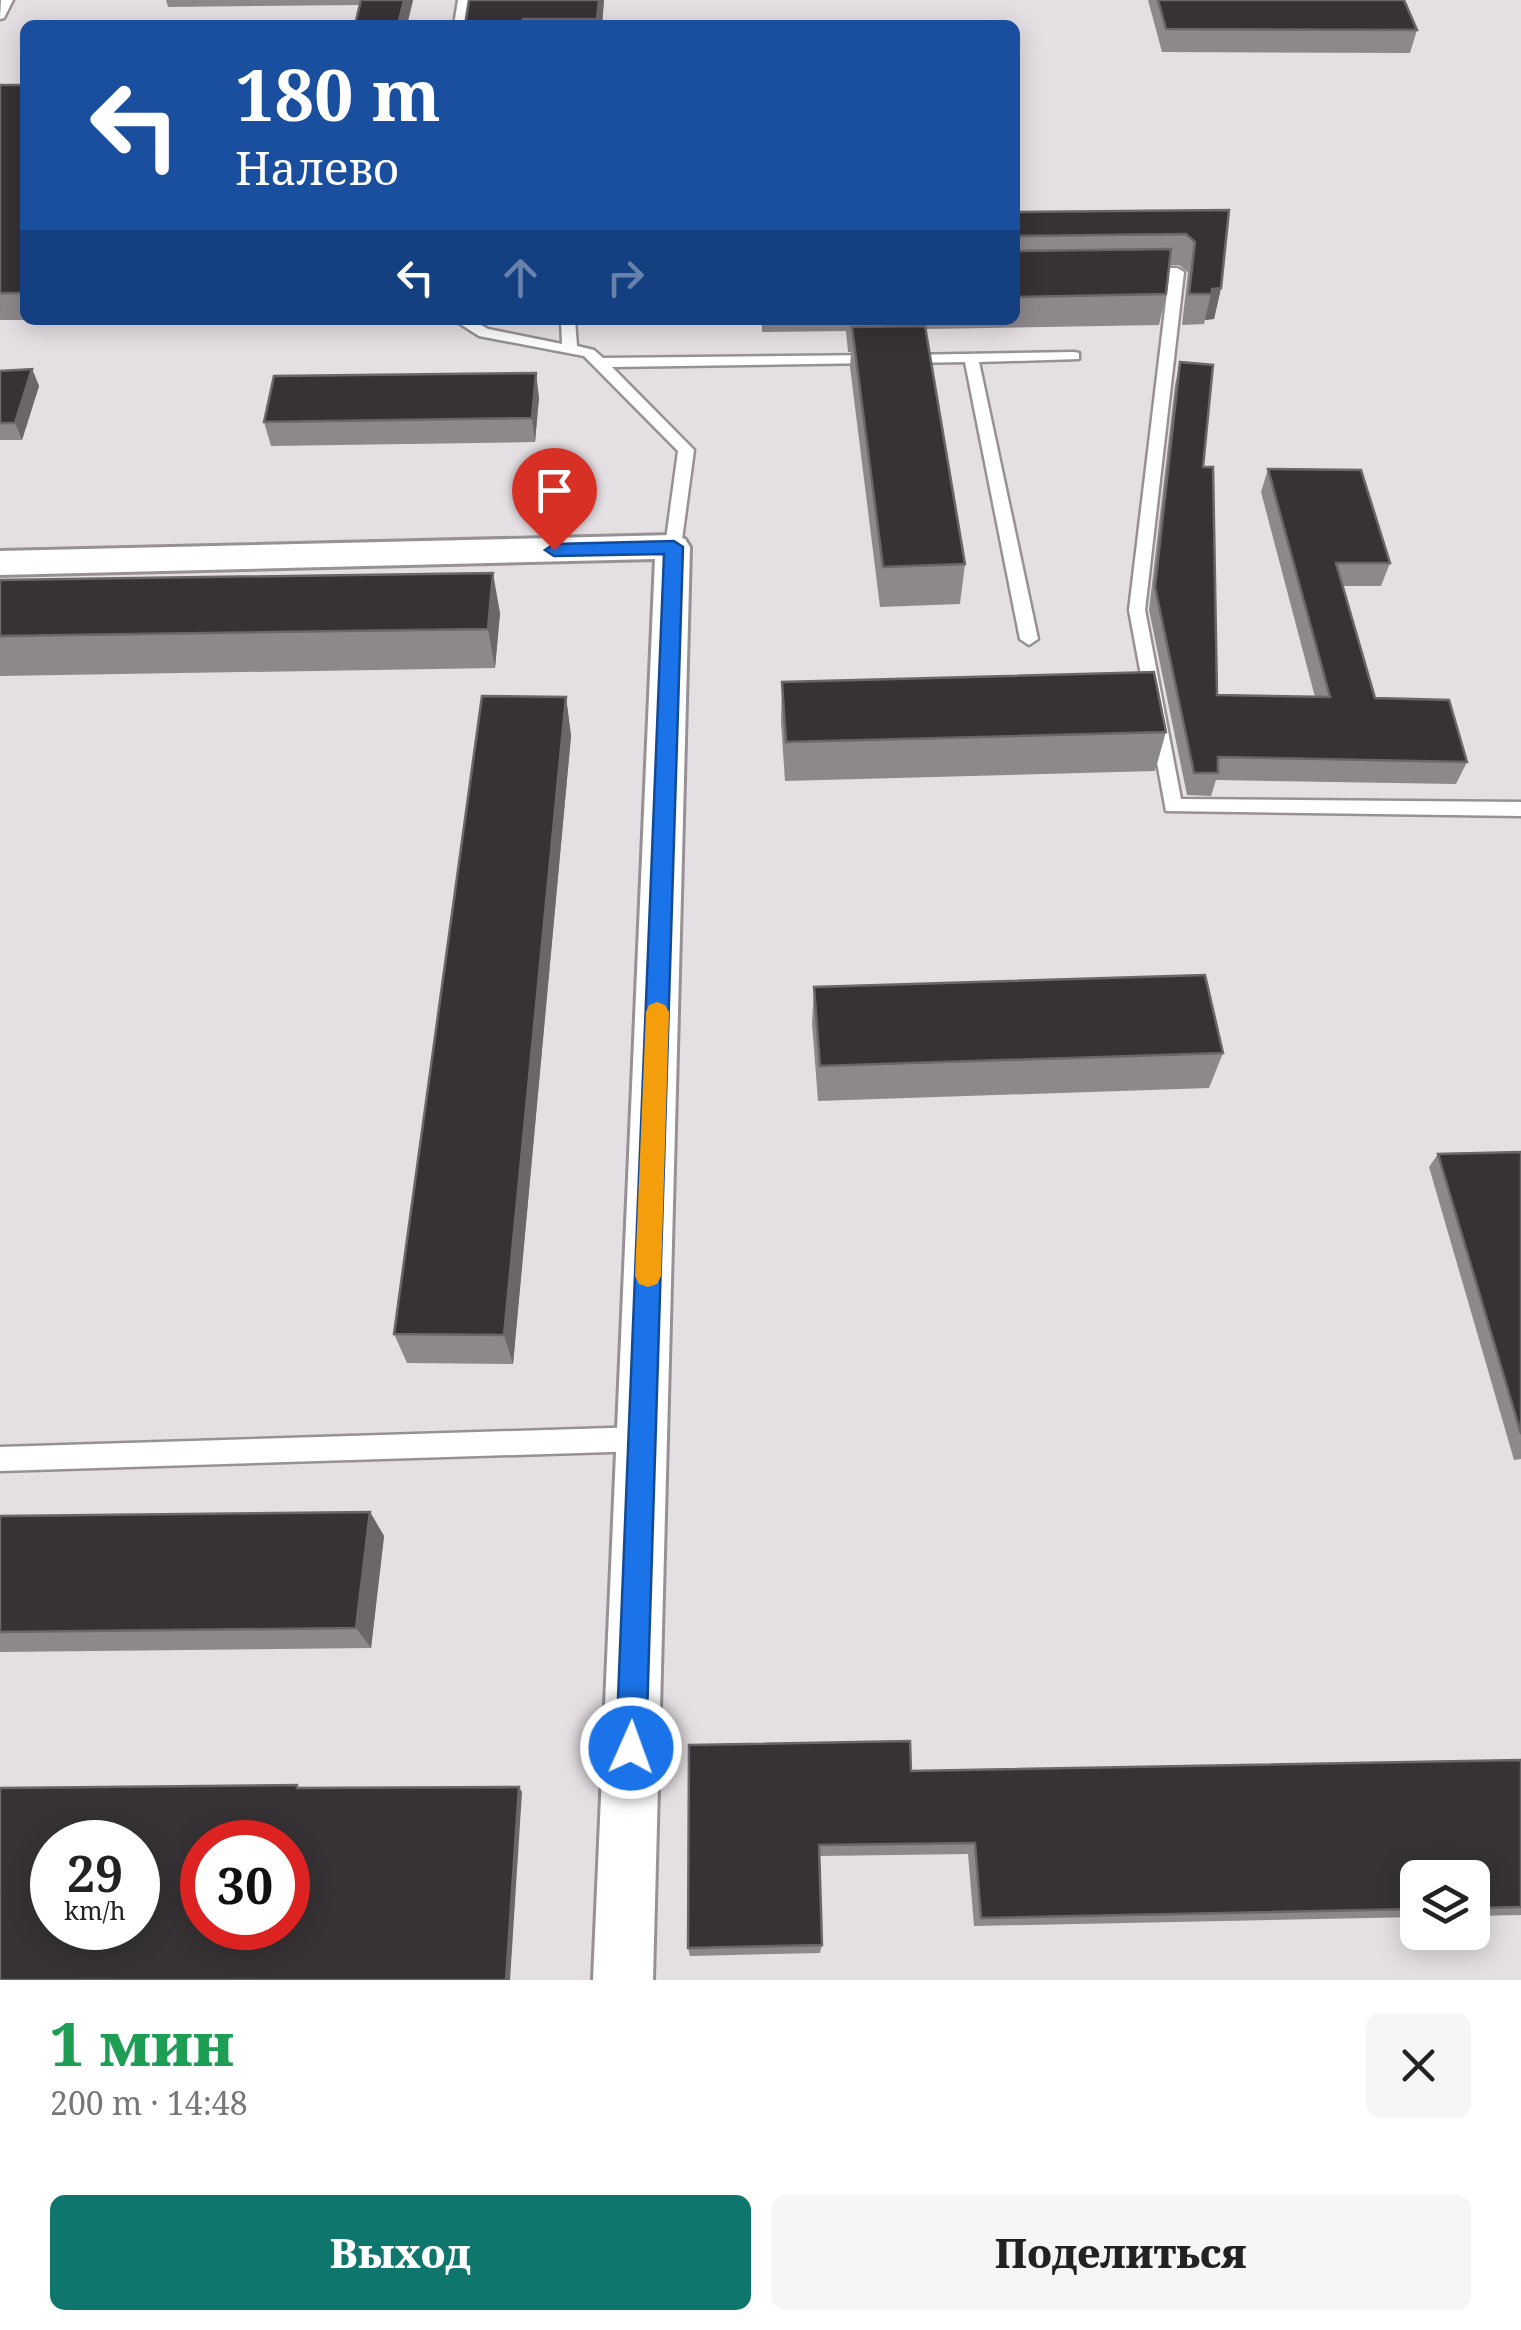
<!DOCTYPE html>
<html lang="ru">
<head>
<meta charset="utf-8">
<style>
  :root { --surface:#fff; --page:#f6f6f6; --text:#222; --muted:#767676; --accent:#0f766e }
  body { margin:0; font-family:"Noto Serif",serif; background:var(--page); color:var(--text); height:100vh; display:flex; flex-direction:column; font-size:38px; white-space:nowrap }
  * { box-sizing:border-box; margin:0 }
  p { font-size:32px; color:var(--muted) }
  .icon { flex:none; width:55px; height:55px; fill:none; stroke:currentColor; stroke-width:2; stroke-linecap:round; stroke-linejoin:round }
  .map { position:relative; height:1980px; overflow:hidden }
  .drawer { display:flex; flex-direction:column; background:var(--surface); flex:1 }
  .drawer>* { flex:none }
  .banner { position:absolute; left:20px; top:20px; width:1000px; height:305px; border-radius:15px; box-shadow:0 5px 25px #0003; background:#1a4fa0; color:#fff; overflow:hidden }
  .fabs { position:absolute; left:1400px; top:1860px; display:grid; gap:20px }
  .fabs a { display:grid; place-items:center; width:90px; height:90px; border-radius:15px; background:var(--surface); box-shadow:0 5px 25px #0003; font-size:50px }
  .speed { position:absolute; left:30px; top:1820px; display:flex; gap:20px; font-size:50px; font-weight:700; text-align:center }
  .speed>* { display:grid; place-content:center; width:130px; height:130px; border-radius:50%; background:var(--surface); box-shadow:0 5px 25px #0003; line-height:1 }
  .speed small { font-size:25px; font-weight:400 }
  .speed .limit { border:15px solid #d22; background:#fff; color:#111 }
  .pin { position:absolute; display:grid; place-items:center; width:85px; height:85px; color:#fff; margin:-102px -42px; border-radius:50% 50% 50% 0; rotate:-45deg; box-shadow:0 0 10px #0007 }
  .pin .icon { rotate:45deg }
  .me { position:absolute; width:110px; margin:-55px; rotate:2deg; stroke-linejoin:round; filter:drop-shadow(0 0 8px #0008) }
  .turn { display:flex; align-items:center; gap:35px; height:210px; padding:0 50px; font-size:45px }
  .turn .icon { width:130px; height:130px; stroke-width:2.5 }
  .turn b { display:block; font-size:70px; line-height:85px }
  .lanes { display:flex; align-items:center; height:95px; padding:0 50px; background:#0003; justify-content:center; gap:50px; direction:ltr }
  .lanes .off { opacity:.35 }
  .round { display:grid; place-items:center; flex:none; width:105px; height:105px; border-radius:15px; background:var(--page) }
  .headline { display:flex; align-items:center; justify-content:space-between; height:170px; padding:0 50px }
  h1 { font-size:60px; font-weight:800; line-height:75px; color:#1e9e55 }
  .button { display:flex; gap:20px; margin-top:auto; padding:20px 50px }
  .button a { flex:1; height:115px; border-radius:15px; background:var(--accent); color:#fff; font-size:40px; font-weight:800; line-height:115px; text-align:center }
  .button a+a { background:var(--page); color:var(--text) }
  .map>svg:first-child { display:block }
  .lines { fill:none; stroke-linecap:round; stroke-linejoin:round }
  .service-casing { stroke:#979196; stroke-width:5 }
  .minor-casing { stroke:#979196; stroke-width:6 }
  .service { fill:#fff; fill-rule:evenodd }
  .minor { fill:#fff; fill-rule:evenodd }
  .wall { fill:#8d888c }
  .shaded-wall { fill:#6a6669 }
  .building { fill:#363235; stroke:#6a6669; stroke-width:2.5; fill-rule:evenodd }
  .route { fill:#1a73e8; stroke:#114b97; stroke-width:2.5 }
  .slow { fill:#f59e0b }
</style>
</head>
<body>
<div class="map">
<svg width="1521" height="1980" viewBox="0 0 1521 1980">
  <rect width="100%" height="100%" fill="#e4dfe3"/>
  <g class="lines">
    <g class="service-casing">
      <g id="service">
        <path d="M1 0H13L4 18 0 19Z"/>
        <path d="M458 0H470L466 25H454Z"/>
        <path d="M1141 268H1177L1184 272 1145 610 1181 799 1521 802V816L1166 811 1129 610 1169 276 1136 275 1134 272Z"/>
        <path d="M454 320H472L488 329 562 344 561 320H575L577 346 594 350 603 358 877 355 884 359 877 363 612 367 694 450 681 547 673 552 665 547 678 451 584 356 479 336Z"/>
        <path d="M1074 352 1079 353V359L979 362 1038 639 1029 645 1020 639 965 362 906 363 899 359 906 355Z"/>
        <path d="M642 1427 650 1431 654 1439 650 1447 642 1451 0 1471V1447Z"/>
      </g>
    </g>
    <g class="minor-casing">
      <path id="minor" d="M673 535 685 539 690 547 653 1980H593L655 559 0 575V551Z"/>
    </g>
    <use href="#service" class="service"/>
    <use href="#minor" class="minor"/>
  </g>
  <g class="wall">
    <path d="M166 0H413L407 25 360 5 168 7Z"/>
    <path d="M604 0 602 25H465Z"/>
    <path d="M1148 0H1404L1417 30 1410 53 1162 52Z"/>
    <path d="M0 85H25V320H46H0Z"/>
    <path d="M1229 210 1221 288 1214 319 1205 320 1204 324 1182 325 1188 272 1179 265H1170L1166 294 1159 325 926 329 965 564 960 604 880 607 850 367 851 352H848L846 331 762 332V320H1015V212Z"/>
    <path d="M1180 362 1203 467 1217 695 1315 697 1261 492 1268 469 1390 563 1381 586H1343L1375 698 1467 762 1456 784 1216 780 1211 796 1187 795 1149 610 1175 385Z"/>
    <path d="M32 369 39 386 22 440H0V371Z"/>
    <path d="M539 397 535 442 271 446 264 422Z"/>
    <path d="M0 580 500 613 495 668 0 676Z"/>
    <path d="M782 682 1166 732 1155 771 785 781 781 722Z"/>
    <path d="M566 697 571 736 513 1364 407 1363 394 1334Z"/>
    <path d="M814 987 1223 1053 1209 1088 818 1101 812 1023Z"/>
    <path d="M1521 1152V1459L1514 1460 1429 1167 1438 1154Z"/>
    <path d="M370 1512 384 1536 371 1648 0 1652V1516Z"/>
    <path d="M1521 1760V1915L1472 1916V1878H1418V1917L974 1926 968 1854 819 1856 822 1945 820 1953 690 1956 688 1948 911 1771Z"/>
  </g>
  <g class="shaded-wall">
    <path d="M404 0H413L407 25H398Z"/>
    <path d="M599 0H604L602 25H598Z"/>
    <path d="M1221 288 1214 319 1205 320 1212 289Z"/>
    <path d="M32 369 39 386 22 440 15 423Z"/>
    <path d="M536 373 539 397 535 442 532 418Z"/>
    <path d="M493 573 500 613 495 668 488 629Z"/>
    <path d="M566 697 571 736 513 1364 504 1335Z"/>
    <path d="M370 1512 384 1536 371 1648 356 1628Z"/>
    <path d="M519 1787 522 1792 510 1980H506Z"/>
  </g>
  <g class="building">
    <path d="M361 0H404L398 25H355Z"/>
    <path d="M469 0H599L597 19H523L522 25H465Z"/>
    <path d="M1158 0H1404L1417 30 1166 29Z"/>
    <rect x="0" y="85" width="25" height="208"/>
    <path d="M1229 210 1221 288 1212 289V294H1189L1195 242 1186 234 1019 236 1015 247 1019 251 1171 249 1166 294 1015 297V212Z"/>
    <path d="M850 320H922L850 321Z"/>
    <path d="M925 326 965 564 883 567 852 327Z"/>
    <path d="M1180 362 1213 365 1203 467H1213L1217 695 1330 697 1268 469 1361 470 1390 563H1336L1375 698 1449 700 1467 762 1218 757V773H1194L1155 587Z"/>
    <path d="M32 369 15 423H0V371Z"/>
    <path d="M536 373 532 418 264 422 274 376Z"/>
    <path d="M493 573 488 629 0 636V580Z"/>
    <path d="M1154 672 1166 732 786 742 782 682Z"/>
    <path d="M482 696 566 697 504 1335 394 1334Z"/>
    <path d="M1205 975 1223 1053 820 1066 814 987Z"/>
    <path d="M1521 1152V1434L1438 1154Z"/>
    <path d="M370 1512 356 1628 0 1632V1516Z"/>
    <path d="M910 1741 911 1771 1521 1760V1907L1472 1908V1878H1418V1909L981 1918 975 1843 819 1845 822 1945 688 1948 689 1745Z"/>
    <path d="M297 1785V1788L519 1787 506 1980H0V1788ZM52 1842H138V1928H52ZM202 1842H288V1928H202Z"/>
  </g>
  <path class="route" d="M674 541 683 547 646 1748 642 1759 631 1763 621 1759 616 1748 664 554 554 556 545 550 554 544Z"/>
  <path class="slow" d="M657 1002 665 1005 669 1012 661 1276 657 1284 648 1287 639 1284 635 1276 646 1012 649 1005Z"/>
</svg>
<div class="fabs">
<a><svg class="icon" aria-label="layers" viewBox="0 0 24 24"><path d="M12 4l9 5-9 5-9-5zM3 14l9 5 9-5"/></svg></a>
</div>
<div class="speed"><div>29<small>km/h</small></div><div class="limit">30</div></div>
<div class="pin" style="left:554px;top:550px;background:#d93025"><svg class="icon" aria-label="arrive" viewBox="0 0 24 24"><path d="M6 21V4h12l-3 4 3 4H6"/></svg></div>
<svg class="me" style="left:631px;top:1748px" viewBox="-20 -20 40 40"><circle r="17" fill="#1a73e8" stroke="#fff" stroke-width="3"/><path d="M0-11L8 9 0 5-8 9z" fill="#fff"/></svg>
<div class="banner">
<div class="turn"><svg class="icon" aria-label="left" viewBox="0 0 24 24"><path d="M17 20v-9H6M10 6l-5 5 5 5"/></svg><div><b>180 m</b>Налево</div></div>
<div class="lanes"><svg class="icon" aria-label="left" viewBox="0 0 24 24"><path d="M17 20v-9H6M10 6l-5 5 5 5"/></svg><svg class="icon off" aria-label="ahead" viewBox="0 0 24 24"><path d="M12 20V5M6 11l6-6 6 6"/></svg><svg class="icon off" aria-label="right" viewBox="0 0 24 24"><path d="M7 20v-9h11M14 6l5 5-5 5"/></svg></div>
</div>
</div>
<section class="drawer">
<div class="headline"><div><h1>1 мин</h1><p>200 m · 14:48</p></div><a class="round"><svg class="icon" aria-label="close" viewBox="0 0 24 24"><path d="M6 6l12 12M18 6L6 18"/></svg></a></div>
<div class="button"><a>Выход</a><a>Поделиться</a></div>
</section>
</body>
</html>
